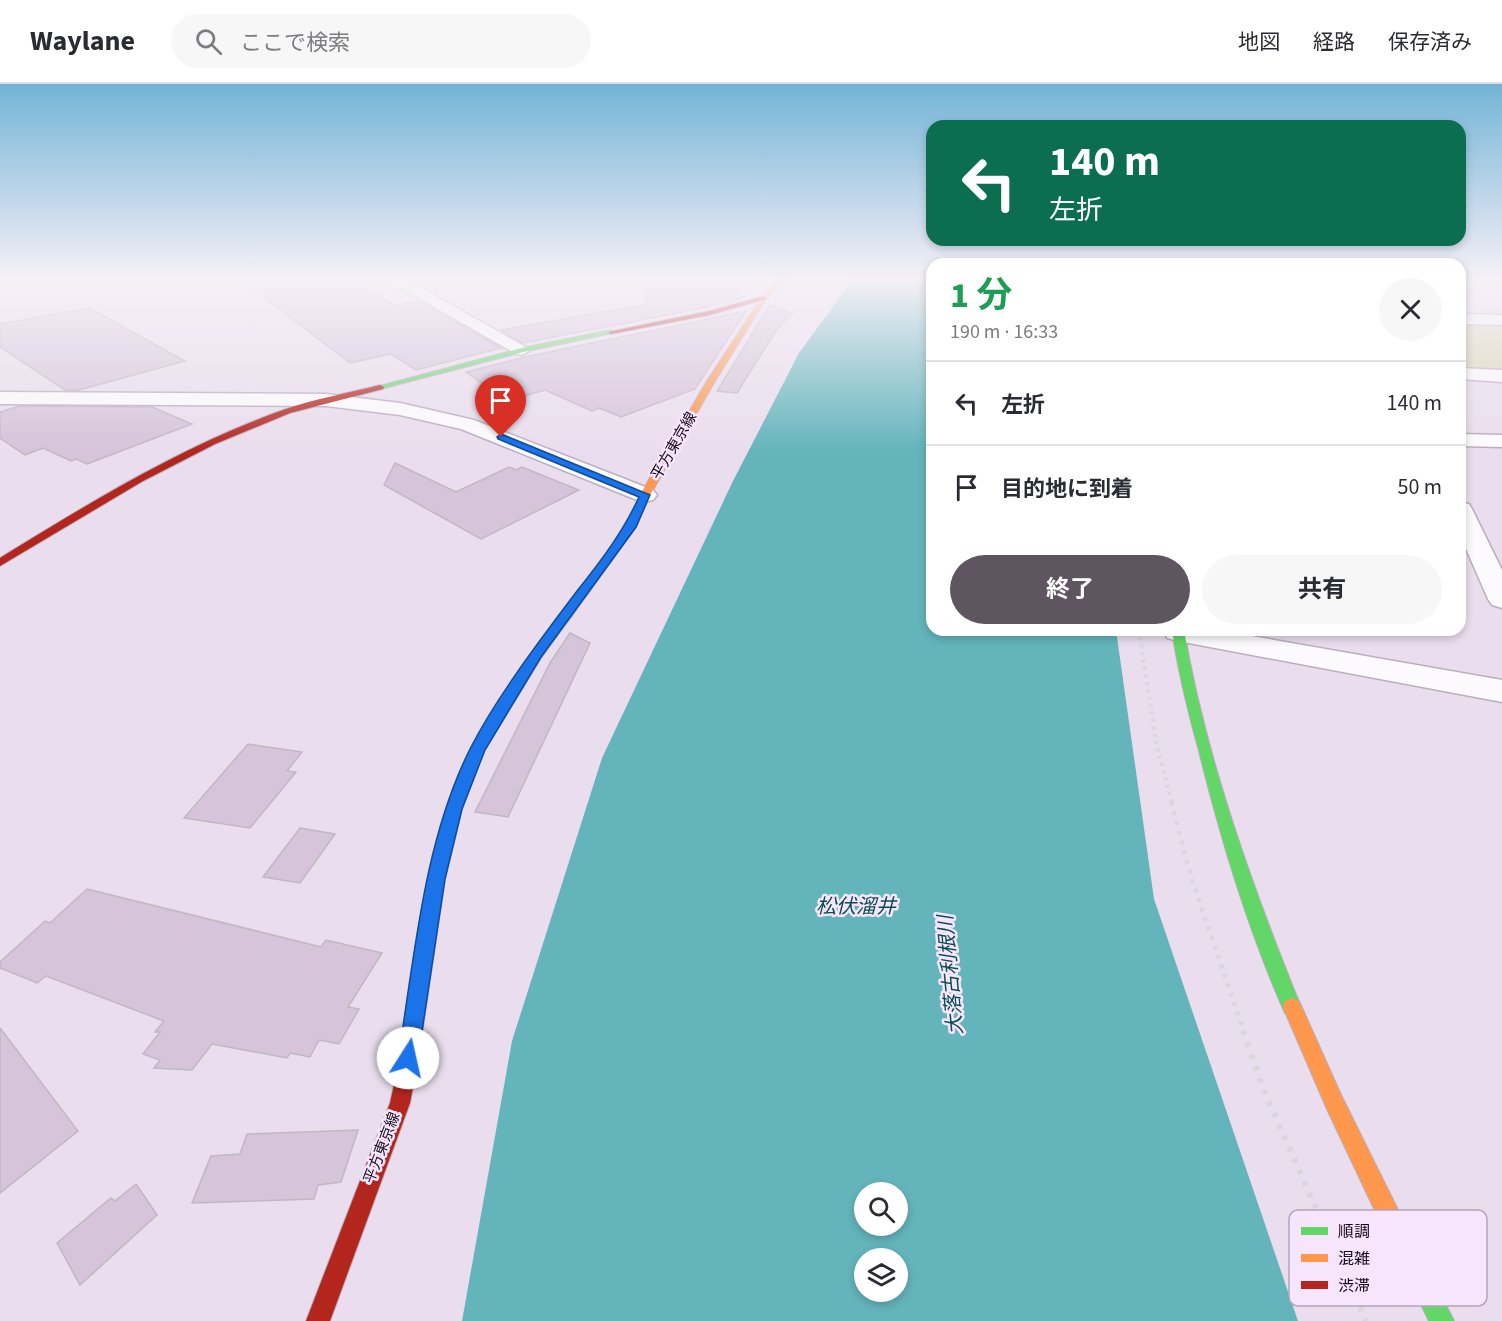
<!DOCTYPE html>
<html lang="ja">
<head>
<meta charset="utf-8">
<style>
  :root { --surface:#fff; --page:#f7f7f7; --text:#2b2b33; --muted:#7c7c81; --line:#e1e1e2; --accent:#5f5561 }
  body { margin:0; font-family:"Source Sans 3","Noto Sans JP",sans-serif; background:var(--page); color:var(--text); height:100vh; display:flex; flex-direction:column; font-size:22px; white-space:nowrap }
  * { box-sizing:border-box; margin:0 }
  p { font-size:20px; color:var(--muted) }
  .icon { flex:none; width:33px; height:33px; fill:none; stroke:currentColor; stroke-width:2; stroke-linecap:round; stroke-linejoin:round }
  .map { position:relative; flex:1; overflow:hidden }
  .panel { position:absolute; left:926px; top:174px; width:540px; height:378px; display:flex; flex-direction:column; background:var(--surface); border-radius:18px; box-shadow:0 3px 9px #0003 }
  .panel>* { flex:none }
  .banner { position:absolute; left:926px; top:36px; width:540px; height:126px; border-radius:18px; box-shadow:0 3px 9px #0003; background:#0b6e4f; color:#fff; overflow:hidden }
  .controls { position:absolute; left:854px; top:1098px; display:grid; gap:12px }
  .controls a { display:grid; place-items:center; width:54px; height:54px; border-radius:50%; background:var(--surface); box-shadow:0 3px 9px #0003; font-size:30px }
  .pin { position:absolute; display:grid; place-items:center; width:51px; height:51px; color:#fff; margin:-62px -26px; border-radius:50% 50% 50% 0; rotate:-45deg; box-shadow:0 0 6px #0007 }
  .pin .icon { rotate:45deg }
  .me { position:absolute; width:66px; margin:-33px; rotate:10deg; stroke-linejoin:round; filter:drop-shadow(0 0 4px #0008) }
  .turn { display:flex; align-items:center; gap:21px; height:126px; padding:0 24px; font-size:27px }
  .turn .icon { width:78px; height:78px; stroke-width:2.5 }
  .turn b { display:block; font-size:42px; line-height:51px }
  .round { display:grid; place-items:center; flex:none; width:63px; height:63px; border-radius:32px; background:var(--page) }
  .overview { display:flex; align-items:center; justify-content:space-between; height:102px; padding:0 24px }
  h1 { font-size:36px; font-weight:700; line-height:45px; color:#1e9e55 }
  .button { display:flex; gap:12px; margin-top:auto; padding:12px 24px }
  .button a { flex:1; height:69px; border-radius:36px; background:var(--accent); color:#fff; font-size:24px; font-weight:700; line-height:69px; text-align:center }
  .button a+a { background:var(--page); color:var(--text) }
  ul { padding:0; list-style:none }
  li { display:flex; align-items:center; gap:18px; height:84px; padding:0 24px; border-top:2px solid var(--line) }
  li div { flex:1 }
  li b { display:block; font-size:22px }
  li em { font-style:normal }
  header { display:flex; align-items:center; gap:36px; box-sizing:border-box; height:84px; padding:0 30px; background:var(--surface); border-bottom:2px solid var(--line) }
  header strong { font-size:28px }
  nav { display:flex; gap:33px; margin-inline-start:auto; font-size:21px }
  .search { width:420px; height:54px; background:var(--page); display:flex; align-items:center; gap:15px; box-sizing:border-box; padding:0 21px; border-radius:33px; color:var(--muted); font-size:22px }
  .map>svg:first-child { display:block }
  .green { fill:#d8d6b4 }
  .water { fill:#64b4bc; fill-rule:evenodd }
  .building { fill:#d6c4da; stroke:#c1b7c3; stroke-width:1.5 }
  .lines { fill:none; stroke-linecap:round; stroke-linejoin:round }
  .street-casing { stroke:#b9afbc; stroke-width:3 }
  .fast-casing { stroke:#b9afbc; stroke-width:2 }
  .slow-casing { stroke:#b9afbc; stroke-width:2 }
  .jam-casing { stroke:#b9afbc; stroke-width:2 }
  .path-far2 { stroke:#dad6db; stroke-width:4; stroke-dasharray:3 4.5; stroke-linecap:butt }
  .path-far1 { stroke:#dad6db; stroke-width:4.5; stroke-dasharray:4 6; stroke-linecap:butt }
  .path { stroke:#dad6db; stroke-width:6; stroke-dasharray:4.5 8; stroke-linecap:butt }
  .street { fill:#fcfafc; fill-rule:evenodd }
  .fast { fill:#63d668; fill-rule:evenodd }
  .slow { fill:#ff974d; fill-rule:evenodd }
  .jam { fill:#b3261e; fill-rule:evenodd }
  .route { fill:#1a73e8; stroke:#114b97; stroke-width:1.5 }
  .labels { text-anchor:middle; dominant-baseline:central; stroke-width:5; stroke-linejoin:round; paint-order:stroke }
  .street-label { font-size:15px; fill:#140c16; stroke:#f7e5fd }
  .near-water-label { font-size:20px; font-style:italic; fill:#084d50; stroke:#f7e5fd }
  .key { fill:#f7e5fd; stroke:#b3a4b8; stroke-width:1.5 }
  .key-label { font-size:16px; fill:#140c16 }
</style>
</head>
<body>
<header>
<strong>Waylane</strong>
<div class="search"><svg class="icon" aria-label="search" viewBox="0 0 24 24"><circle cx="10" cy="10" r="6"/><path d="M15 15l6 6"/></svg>ここで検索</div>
<nav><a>地図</a><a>経路</a><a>保存済み</a></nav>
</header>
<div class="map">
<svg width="1502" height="1237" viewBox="0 0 1502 1237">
  <rect width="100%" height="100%" fill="#eadded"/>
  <path class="green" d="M1460 235 1502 236V292L1460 290Z"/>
  <path class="water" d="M854 194H931L932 546H1116L1154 815 1298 1237H462L512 957 602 674 733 397 799 269ZM864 1108H897V1142H864ZM864 1174H897V1208H864Z"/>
  <g class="building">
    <path d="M238 194H362L363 202 394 221 418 217 501 264 416 286 391 270 350 279Z"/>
    <path d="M647 194H767L734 209 745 213 707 223 523 259 501 246 644 221Z"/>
    <path d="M770 221 792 229 777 245 737 309 717 307Z"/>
    <path d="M89 224 185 277 79 306H65L0 263V240Z"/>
    <path d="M746 227 695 305 621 333 599 324 592 327 545 306 506 317 466 288 525 273Z"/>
    <path d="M20 322 152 323 192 340 87 380 76 375 71 377 43 364 25 371 0 354V328Z"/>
    <path d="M395 379 456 408 509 383 516 386 522 383 579 406 481 455 384 401Z"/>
    <path d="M570 549 590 559 508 733 475 728 550 579Z"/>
    <path d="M248 660 302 668 287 687 296 688 250 744 184 734Z"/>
    <path d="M300 744 335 750 300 799 263 793Z"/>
    <path d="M87 805 321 863 326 856 382 869 348 923 359 925 339 960 319 956 310 973 290 969 287 974 212 960 192 986 154 984 160 976 143 970 160 948H155L164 937 46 892 37 899 0 884V878L45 837 50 839Z"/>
    <path d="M0 944 78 1047 0 1109Z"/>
    <path d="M358 1046 341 1098 318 1101 314 1115 192 1119 211 1072 240 1070 247 1050Z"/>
    <path d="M136 1100 157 1131 80 1201 57 1159 111 1114 115 1117Z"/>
  </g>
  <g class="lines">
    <g class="street-casing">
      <g id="street">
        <path d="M376 194H397L418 202 531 266 522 271 516 270 408 208Z"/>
        <path d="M1460 230 1502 231V241L1460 240Z"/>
        <path d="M1460 284 1502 286V298L1460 295Z"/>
        <path d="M0 308 326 310 400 319 474 336 653 406 657 411 653 416 645 418 637 416 461 345 400 331 326 322 0 320Z"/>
        <path d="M1460 350 1502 351V363L1460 362Z"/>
        <path d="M1460 418 1469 420 1472 425 1502 486V524L1492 521 1488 515 1460 451Z"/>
        <path d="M1164 546H1218L1502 596V618L1178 557 1167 554Z"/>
      </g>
    </g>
    <g class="fast-casing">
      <g id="fast">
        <path d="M611 246 613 249 523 268 380 305 376 303 522 264Z"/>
        <path d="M567 526 573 530 541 574 484 667 462 725 445 795 418 976 415 983 408 986 401 983 398 976 429 795 446 725 472 662 532 569 563 527Z"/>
        <path d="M1172 546H1184C1205 672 1253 805 1301 923L1299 929 1292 932 1285 929C1248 846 1221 756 1199 667 1188 627 1178 587 1172 546Z"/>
        <path d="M1394 1131 1402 1134 1454 1237H1429L1383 1142 1386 1134Z"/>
      </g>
    </g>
    <g class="slow-casing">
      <g id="slow">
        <path d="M781 194H788L766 215 715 297 650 411 636 443 571 533H563L561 530 563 527 626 443 640 411 707 297 762 213Z"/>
        <path d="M1292 914 1299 917 1341 1011 1402 1134 1405 1142 1402 1150 1394 1153 1386 1150 1327 1025 1283 923 1285 917Z"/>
      </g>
    </g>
    <g class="jam-casing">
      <g id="jam">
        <path d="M764 212 766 215 710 231 611 250 608 248 709 227Z"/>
        <path d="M380 301 384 303 383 305 290 329 215 360 143 397 0 482V474C91 418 182 362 283 326 314 315 348 309 380 301Z"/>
        <path d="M408 966 415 969 418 976 410 1019 330 1237H306L390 1019 401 969Z"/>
      </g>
    </g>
    <path class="path-far2" d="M1139 546 1157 663 1172 719"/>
    <path class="path-far1" d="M1171 718 1191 793 1244 948"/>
    <path class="path" d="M1243 947 1264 1007 1366 1237"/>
    <use href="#street" class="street"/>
    <use href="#fast" class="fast"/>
    <use href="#slow" class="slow"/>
    <use href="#jam" class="jam"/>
  </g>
  <linearGradient id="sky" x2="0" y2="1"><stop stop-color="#73b4d6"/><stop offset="0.53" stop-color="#f6f0f7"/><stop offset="1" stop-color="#f6f0f7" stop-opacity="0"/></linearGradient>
  <rect width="1502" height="367" fill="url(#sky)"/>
  <path class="route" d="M501 350 650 411 636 443 541 573 485 666 462 725 445 795 418 974 415 981 408 984 400 981 398 974C415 872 423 759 470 665 497 612 541 555 577 507 601 477 623 448 639 413L498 355 497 353Z"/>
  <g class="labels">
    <g class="street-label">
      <text transform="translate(674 362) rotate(-60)">平方東京線</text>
      <text transform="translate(382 1064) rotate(-69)">平方東京線</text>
    </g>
    <g class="near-water-label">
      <text x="856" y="823">松伏溜井</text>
      <text transform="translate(951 891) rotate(-95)">大落古利根川</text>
    </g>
  </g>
  <rect x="1289" y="1126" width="198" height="96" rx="9" class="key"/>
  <rect x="1301" y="1143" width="27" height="8" fill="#63d668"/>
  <rect x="1301" y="1170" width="27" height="8" fill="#ff974d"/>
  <rect x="1301" y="1197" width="27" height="8" fill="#b3261e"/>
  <g class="key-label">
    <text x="1338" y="1153">順調</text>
    <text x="1338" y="1180">混雑</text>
    <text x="1338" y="1207">渋滞</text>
  </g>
</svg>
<div class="controls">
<a><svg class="icon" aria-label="search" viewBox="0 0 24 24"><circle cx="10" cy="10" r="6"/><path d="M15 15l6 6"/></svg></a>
<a><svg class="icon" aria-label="layers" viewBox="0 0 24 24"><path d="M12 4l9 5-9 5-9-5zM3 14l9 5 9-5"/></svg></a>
</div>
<div class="pin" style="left:501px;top:353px;background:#d93025"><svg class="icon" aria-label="arrive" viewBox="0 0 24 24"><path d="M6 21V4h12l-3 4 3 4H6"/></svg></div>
<svg class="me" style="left:408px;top:974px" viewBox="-20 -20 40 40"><circle r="19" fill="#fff"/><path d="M0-13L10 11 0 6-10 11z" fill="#1a73e8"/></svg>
<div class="banner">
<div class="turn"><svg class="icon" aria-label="left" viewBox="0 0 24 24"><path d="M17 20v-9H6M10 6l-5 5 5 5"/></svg><div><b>140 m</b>左折</div></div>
</div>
<section class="panel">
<div class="overview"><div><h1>1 分</h1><p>190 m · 16:33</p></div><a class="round"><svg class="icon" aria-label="close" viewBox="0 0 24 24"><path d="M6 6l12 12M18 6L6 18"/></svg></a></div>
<ul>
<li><svg class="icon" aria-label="left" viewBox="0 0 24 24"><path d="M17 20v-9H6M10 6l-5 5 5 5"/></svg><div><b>左折</b></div><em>140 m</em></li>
<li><svg class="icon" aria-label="arrive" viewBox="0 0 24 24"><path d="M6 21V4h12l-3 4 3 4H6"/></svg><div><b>目的地に到着</b></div><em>50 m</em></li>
</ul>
<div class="button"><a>終了</a><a>共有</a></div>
</section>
</div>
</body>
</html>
